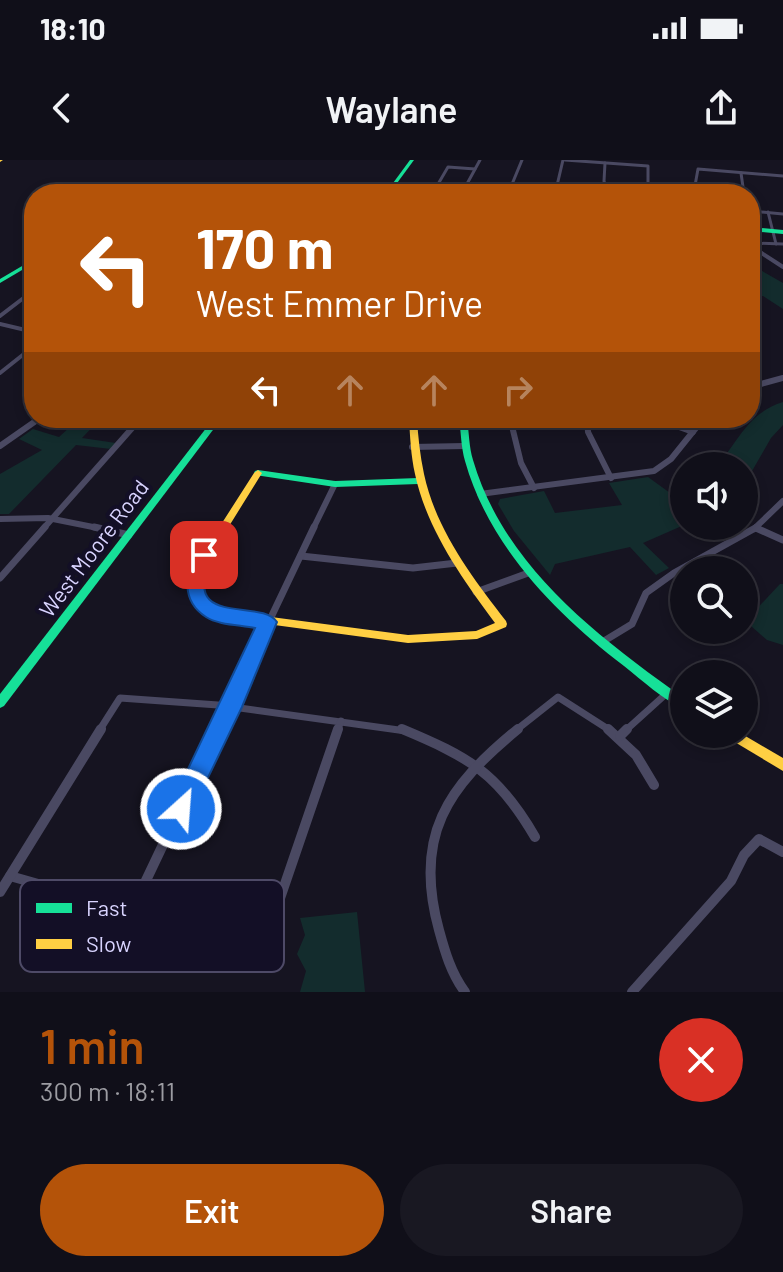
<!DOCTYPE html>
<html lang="en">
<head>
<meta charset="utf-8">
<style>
  :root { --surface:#100f19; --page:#191822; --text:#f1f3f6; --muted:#9c9ca2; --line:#302f38; --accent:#b45309 }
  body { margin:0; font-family:Barlow,sans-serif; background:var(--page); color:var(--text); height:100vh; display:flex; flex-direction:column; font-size:30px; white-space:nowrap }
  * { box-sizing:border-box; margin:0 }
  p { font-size:26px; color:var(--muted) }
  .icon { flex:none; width:44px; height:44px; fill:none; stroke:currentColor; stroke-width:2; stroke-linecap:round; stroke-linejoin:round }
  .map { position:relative; height:832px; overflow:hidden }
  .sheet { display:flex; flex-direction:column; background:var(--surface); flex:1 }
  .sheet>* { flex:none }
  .guide { position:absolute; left:24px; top:24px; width:736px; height:244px; border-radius:32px; box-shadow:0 4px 12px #0003,0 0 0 2px var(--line); background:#b45309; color:#fff; overflow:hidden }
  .controls { position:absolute; left:670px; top:292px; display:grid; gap:16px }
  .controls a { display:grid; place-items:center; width:88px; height:88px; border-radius:50%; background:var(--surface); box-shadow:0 4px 12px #0003,0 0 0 2px var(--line); font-size:40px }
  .pin { position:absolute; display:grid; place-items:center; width:68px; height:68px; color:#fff; margin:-34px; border-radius:16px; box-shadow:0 4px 12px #0006 }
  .me { position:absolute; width:88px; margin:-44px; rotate:26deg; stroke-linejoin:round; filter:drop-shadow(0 0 6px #0008) }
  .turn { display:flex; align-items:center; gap:28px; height:168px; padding:0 40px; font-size:36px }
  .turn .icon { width:104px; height:104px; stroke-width:2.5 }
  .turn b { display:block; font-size:56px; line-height:68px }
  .lanes { display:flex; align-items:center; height:76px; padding:0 40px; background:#0003; justify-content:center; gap:40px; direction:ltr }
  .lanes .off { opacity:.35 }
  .round { display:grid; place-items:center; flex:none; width:84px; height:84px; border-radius:42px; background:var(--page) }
  .head { display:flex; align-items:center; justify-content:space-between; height:136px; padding:0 40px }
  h1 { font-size:48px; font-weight:600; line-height:60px; color:var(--accent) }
  .cta { display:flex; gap:16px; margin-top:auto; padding:16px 40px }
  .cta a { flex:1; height:92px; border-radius:48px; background:var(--accent); color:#fff; font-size:32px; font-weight:600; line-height:92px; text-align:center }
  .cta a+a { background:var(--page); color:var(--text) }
  .status { display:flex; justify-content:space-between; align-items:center; height:56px; padding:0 40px; background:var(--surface); direction:ltr }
  .status svg { height:22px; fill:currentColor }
  header { display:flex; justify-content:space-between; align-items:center; height:104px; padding:0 40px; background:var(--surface); font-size:36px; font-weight:600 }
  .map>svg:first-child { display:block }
  .green { fill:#132c2d }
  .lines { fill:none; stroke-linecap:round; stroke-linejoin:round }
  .street-far4 { stroke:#4a4962; stroke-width:3 }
  .street-far3 { stroke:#4a4962; stroke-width:4 }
  .street-far2 { stroke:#4a4962; stroke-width:6 }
  .street-far1 { stroke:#4a4962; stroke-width:7 }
  .street { stroke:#4a4962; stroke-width:10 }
  .fast { fill:#16e098; fill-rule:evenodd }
  .slow { fill:#ffcf43; fill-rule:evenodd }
  .route { fill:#1a73e8; stroke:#114b97; stroke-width:2 }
  .labels { text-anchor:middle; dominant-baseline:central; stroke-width:8; stroke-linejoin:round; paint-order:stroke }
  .street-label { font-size:22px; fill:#d9d4ff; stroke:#130f26 }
  .key { fill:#130f26; stroke:#4e4a67; stroke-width:2 }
  .key-label { font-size:22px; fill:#d9d4ff }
</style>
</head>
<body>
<div class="status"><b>18:10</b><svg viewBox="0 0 49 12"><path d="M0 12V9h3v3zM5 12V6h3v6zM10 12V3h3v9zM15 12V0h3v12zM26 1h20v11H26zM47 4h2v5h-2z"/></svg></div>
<header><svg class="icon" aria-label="back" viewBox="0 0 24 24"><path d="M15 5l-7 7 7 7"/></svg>Waylane<svg class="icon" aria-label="share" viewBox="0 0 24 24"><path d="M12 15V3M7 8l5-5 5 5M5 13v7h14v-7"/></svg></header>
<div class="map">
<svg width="783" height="832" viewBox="0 0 783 832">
  <rect width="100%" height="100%" fill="#161421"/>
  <g class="green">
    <path d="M750 104 783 123V149L763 136H750Z"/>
    <path d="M783 242V265L771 278 748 318 744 322V306H717C739 280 748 253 783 242Z"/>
    <path d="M80 258H101L82 278 116 283 111 289 76 285 9 354H0V314L42 290 19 279 33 269 59 277Z"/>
    <path d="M648 317 677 338 684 333V365L643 383 669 408 656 415 630 387 555 404 550 415 514 371 498 344 500 339 544 331 555 353 622 345 609 323Z"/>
    <path d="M780 424H783V485L767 480 751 466V455Z"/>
    <path d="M357 752 365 832H300L306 811 297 794 305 775 300 758Z"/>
  </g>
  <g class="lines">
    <g class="street-far4">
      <path d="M565 0 648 6V27"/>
      <path d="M605 3 604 21 608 34"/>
      <path d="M741 13 744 34"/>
      <path d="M605 26 718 34"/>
      <path d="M694 31 698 9 783 16"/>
      <path d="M462 33 480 0"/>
      <path d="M292 34 296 31"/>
      <path d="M469 34 434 31 448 7 475 9"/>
      <path d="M508 34 522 0"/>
      <path d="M555 34 563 0"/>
      <path d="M750 51 783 54"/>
      <path d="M768 52 776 84"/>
      <path d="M750 83 783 84"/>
      <path d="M750 85 763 94"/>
    </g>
    <g class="street-far3">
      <path d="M760 92 783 107"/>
      <path d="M0 156 34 130"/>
      <path d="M0 164 34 172"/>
      <path d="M750 165 757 158 755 143 760 139"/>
      <path d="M0 213 34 186"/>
    </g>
    <g class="street-far2">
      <path d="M750 227 783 218"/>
      <path d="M510 258 521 303 534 328"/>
      <path d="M587 258 588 272 611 318"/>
      <path d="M668 263 693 272"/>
      <path d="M0 286 40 258"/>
      <path d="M412 287 465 286"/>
      <path d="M480 334 654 311 671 299 704 258"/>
      <path d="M0 359 48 358 103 369"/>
      <path d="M756 368 759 369"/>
      <path d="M43 369 141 258"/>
      <path d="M313 369 335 324"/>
      <path d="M754 369 783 341"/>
    </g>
    <g class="street-far1">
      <path d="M94 367 129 375"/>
      <path d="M756 368 783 380"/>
      <path d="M301 396 413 408 457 403"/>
      <path d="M0 418 45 367"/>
      <path d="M476 432 531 412"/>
      <path d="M604 481 632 464 646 433 674 413 757 367"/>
      <path d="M99 571 120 538 218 545 406 571"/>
      <path d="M217 571 314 367"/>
      <path d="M337 571 341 561"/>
      <path d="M515 571 558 537 611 571"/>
      <path d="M625 571 667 533"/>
    </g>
    <g class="street">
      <path d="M402 569C469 597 498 613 535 677"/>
      <path d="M608 569 636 595 654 625"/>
      <path d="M620 576 627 569"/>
      <path d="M10 716 263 788 338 569"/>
      <path d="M0 732 101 569"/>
      <path d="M131 752 218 569"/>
      <path d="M465 832C451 813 445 792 439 770 413 676 447 627 518 569"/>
      <path d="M632 832 731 721 744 695 759 679 783 692"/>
    </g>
    <g class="fast">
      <path d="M410 0H414L389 34H385Z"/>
      <path d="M116 25 338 33 340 34 119 27 114 34H109Z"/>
      <path d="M750 67 783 70V74L750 71Z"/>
      <path d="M34 99V103L0 123V119Z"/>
      <path d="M214 258H222L4 546 0 548V534Z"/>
      <path d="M459 258H467C469 272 469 287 473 300 504 406 598 477 684 538V549C662 539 643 521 624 506 555 453 489 386 465 301 461 287 461 272 459 258Z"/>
      <path d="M258 310 335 321 418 318 422 321 418 324 335 327 255 315 254 313 255 311Z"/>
    </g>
    <g class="slow">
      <path d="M0 0H3L0 2Z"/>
      <path d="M409 258H417C418 277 420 295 424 314 436 370 472 417 506 461L507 464 506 467 477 479 408 483 214 457C193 445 193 435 190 413L254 313 258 310 262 313 200 413 204 438 217 450 408 475 476 471 495 463C462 418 427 370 415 314 411 296 410 277 409 258Z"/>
      <path d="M726 574H742L783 598V611L728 578Z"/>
    </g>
  </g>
  <path class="route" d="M204 389 213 395C177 470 261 437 277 462L242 547 189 657 181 660 172 657 169 649 255 468C241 465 218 465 206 457 181 441 184 413 198 391Z"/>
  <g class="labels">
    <g class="street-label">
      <text transform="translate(93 388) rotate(-53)">West Moore Road</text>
    </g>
  </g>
  <rect x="20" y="720" width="264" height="92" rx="12" class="key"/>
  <rect x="36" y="743" width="36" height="10" fill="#16e098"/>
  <rect x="36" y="779" width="36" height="10" fill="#ffcf43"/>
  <g class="key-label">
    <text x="86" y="756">Fast</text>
    <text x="86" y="792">Slow</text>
  </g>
</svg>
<div class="controls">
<a><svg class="icon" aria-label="sound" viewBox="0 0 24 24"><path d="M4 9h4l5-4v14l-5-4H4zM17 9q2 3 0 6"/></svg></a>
<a><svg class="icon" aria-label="search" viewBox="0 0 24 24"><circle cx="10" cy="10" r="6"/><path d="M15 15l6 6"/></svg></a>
<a><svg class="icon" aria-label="layers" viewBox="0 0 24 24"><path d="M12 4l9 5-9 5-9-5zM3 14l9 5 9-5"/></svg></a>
</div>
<div class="pin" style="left:204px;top:395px;background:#d93025"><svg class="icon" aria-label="arrive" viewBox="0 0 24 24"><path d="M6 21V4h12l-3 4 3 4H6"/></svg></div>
<svg class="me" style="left:181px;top:649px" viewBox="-20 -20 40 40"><circle r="17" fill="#1a73e8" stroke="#fff" stroke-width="3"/><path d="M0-11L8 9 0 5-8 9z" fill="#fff"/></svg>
<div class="guide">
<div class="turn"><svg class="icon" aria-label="left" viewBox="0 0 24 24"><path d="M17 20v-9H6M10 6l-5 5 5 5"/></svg><div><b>170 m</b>West Emmer Drive</div></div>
<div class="lanes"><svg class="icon" aria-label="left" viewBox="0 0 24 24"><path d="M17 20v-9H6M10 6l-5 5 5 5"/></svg><svg class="icon off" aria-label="ahead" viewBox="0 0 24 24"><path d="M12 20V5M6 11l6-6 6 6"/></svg><svg class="icon off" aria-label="ahead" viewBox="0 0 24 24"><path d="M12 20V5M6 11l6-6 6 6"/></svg><svg class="icon off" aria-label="right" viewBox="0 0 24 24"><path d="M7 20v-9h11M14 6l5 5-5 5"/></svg></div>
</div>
</div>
<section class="sheet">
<div class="head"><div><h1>1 min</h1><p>300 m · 18:11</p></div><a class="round" style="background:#d93025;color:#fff"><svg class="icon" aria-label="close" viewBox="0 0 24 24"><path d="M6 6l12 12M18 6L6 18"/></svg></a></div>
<div class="cta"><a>Exit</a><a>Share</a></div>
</section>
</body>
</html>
